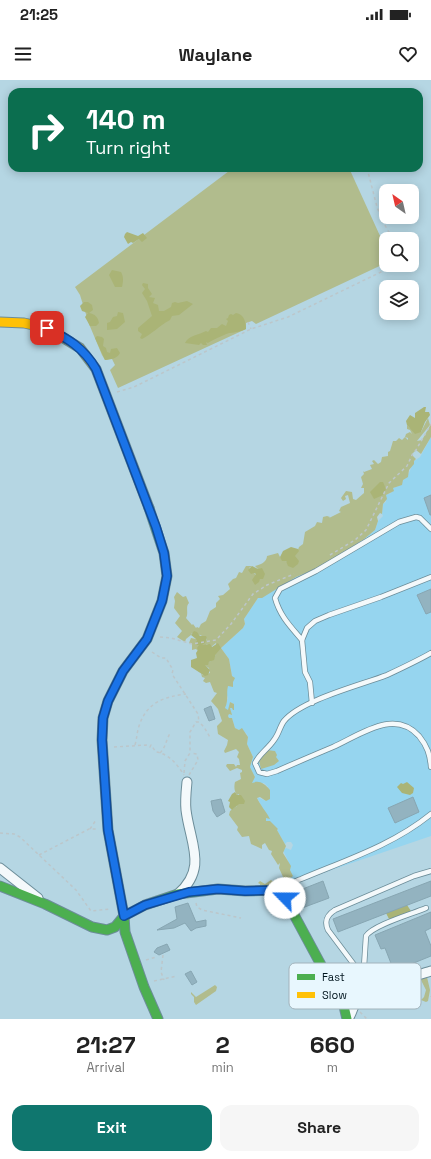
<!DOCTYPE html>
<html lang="en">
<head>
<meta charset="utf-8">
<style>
  :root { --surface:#fff; --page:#f6f6f6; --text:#222; --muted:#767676; --accent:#0f766e }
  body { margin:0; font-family:"Space Grotesk",sans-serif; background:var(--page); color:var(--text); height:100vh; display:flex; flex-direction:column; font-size:15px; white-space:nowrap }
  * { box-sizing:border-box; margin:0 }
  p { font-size:13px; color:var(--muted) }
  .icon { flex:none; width:22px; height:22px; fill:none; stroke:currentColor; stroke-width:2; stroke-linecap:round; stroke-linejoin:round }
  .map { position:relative; height:939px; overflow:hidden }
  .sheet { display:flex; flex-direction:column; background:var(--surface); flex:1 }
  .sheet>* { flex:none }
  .guide { position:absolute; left:8px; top:8px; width:415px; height:84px; border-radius:12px; box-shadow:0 2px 10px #0003; background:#0b6e4f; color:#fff; overflow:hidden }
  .needle { width:26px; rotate:326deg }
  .buttons { position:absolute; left:379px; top:104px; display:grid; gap:8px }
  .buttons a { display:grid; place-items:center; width:40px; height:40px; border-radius:8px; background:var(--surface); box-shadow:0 2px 10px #0003; font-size:20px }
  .pin { position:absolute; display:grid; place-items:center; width:34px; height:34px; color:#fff; margin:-17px; border-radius:8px; box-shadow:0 2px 6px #0006 }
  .me { position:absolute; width:44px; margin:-22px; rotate:293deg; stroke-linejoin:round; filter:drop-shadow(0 0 3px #0008) }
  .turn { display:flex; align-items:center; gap:14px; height:84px; padding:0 12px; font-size:18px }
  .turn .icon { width:52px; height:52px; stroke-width:2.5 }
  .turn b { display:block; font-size:28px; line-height:34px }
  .eta { display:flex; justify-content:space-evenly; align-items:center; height:68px; text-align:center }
  .eta b { font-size:24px; font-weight:800; line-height:28px }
  .cta { display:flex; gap:8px; margin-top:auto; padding:8px 12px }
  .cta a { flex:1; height:46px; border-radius:12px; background:var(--accent); color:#fff; font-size:16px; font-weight:800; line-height:46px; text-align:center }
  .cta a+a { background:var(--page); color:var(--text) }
  .status { display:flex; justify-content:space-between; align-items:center; height:28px; padding:0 20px; background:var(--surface); direction:ltr }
  .status svg { height:11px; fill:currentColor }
  header { display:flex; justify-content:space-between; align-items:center; height:52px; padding:0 12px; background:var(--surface); font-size:18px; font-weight:800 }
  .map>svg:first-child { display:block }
  .built { fill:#96d5ef }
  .green { fill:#b1bc8d }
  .forest { fill:#aab476 }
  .building { fill:#93b3c0; stroke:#87a6b2 }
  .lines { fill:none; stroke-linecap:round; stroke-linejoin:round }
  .lane-casing { stroke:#6c8d99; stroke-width:6 }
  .street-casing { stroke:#6c8d99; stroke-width:11 }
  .fast-casing { stroke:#6c8d99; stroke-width:11 }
  .slow-casing { stroke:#6c8d99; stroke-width:11 }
  .path { stroke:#bcc6ca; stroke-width:1.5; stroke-dasharray:3 3; stroke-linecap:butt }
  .lane { stroke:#f4f9fb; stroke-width:4.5 }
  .street { stroke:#f4f9fb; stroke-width:9 }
  .fast { stroke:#4caf50; stroke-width:9 }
  .slow { stroke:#ffc107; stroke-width:9 }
  .route-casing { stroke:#114b97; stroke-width:10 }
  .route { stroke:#1a73e8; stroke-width:7 }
  .key { fill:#e8f7fe; stroke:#a2b3bb; stroke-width:1 }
  .key-label { font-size:11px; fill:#00151e }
</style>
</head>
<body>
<div class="status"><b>21:25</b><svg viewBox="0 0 49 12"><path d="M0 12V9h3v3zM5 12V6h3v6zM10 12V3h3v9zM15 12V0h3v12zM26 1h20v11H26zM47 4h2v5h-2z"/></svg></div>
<header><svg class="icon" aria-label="menu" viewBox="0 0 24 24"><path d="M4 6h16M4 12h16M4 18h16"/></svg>Waylane<svg class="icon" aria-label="heart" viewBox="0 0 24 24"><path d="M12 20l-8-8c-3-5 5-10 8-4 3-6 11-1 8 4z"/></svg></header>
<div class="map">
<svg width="431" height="939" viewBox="0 0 431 939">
  <rect width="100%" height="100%" fill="#b5d6e3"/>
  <path class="built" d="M431 357V756L290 804 288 781 283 770 286 768 291 770 293 765 291 762H287L285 764 277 750 278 749 266 741V738H267L257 717 266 721 270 714 268 707 264 703 254 704 251 702 255 697 250 687 253 677 247 664 248 657 246 653 235 648 232 638H229L228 636 229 634 231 635 230 628H233L234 624 230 622 229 630H227L225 628 228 618 226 612 228 606 230 605 233 601 229 579 221 568 243 548 245 544 244 539 258 518 296 497 318 488 363 460 375 450 378 441 383 436 382 434 383 424 386 422V415L391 413 393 408 398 406 409 393 414 381 420 377Z"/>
  <g class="green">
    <path d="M233 88H349L386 169V183L256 244 252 241 246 243V249L118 308 110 290 115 285 112 279 105 280 102 275 89 244 80 215 75 207Z"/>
    <path d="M428 338 430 345 417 361 422 360 431 344V357L421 374 416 370 413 373V376L416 379 414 381V384L409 390 408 397 403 400 402 405 393 408 394 411 386 415 387 419 383 424 382 434 380 433 377 437 378 441 375 450 363 460 318 488 296 497 262 518H258L244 539 245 544 243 548 221 568 229 579 232 596 235 598 233 602V607L228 606C226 614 229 619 225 628L228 630 230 622 234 624V630H233L232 628H230L232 635 229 634 228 636 229 638H232L235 648 239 650 242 648 248 657 247 664 253 677 250 687 255 697 252 703C259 700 264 703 270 710V719L266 721 260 717 257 718C260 725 266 731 270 739L266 738V741H270L278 749 277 750 286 766 283 773 291 786 290 790 293 796 283 804 260 808V804L258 803 260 801 265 804 271 800 275 803 276 801 282 802 284 799 279 788 280 783 278 785 271 774 272 771 269 770 265 763 262 765V769L251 764 249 756 242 757 237 750 238 747 229 735 230 731 237 726 239 714 237 715C234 711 234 706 235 702L241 699 240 693 242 692V690L237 688 230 691 226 686 227 684H234L236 687 237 685H240L239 679 237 677 239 672 236 669 225 673 224 671 227 665 228 660 218 654 217 646 222 641 218 629 211 621 217 613 214 612 210 602 206 603 203 601 205 598 202 597 201 593 203 595 210 593 209 588 204 585C217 578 216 578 216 563L211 567 207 564 198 571 196 569 192 570V564L189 563 191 558 196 559V561H206L207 558 195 553H192L191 555 186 559 185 562 177 557 182 551 175 543 180 536 174 528 175 521 174 517 177 512 183 517 186 516 189 523C185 527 189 533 186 538L192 545 193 544 196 548 197 547 199 548 201 544 206 541 210 531 216 527V523L220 519 218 516 223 515 230 509 228 504 233 499 236 498 239 492 242 493 246 486H252L249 488 256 495 255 497 258 500 260 499 258 489 255 486C260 485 267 482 267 476L278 473 280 477 287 482C296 475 296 475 299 467L303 464 305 452 315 446 317 442 322 443 323 437 327 436 330 437 329 438 341 432 339 431 341 427 350 423 348 415 345 416 346 419 343 421 341 418 346 411 352 412 353 419 356 420 364 413V408H361L363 404 361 397 364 394 363 391 364 392 372 389 370 385 374 384 372 381 374 380 378 384 381 382 382 377 388 376V372L390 371 393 361H396L399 358 402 360 405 357 408 360V358L405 357 406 354 410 352 412 354 410 350 407 349V345L410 348 421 352Z"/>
    <path d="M267 670 275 671 277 675 276 677 279 681 274 685 261 689 259 681Z"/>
    <path d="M427 897 430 910 428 921 426 922 421 920 424 917 426 910 421 900 389 911 387 909Z"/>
    <path d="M215 905 217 907 216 911 196 925 194 922V917L191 914V912L196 917Z"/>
  </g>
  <g class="forest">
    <path d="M127 152 138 156 143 153 147 158 142 162 139 159 133 163 131 162 128 164 124 157 125 154Z"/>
    <path d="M112 190 121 192C124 197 123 202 122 207H115L109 195Z"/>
    <path d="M143 203 148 204V208L152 214 149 217 155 218 153 223 158 225 159 231H164L171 227 172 223 175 222 178 223 187 221 193 224 179 235 172 236 170 240C159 246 152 254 142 259L140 258 142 254 138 251V248L152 236 147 221 142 213 145 209 142 205Z"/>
    <path d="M84 222H88L92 225 93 230 89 233C95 234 98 237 99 243L96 246H90L85 237 88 233 82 231 80 226Z"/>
    <path d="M118 232 123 233 125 242 117 249 107 250V243L110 242 113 237 117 236Z"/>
    <path d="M236 233C244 234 246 242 246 249 240 252 236 252 230 253 227 253 211 261 208 263L206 262 207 265H203L201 263 199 265 185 263C189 255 199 255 206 251L208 252 211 248H217L222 244 226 246 228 241 226 239 228 238 229 235 231 234 233 235Z"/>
    <path d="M97 256 102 257 104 259 103 266 106 268 107 272 110 273 111 269 117 268 120 273C117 279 111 279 105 280L95 258Z"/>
    <path d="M424 327H426L425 332H429L430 335 425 342 421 352 415 354 407 345 406 341 410 335 415 338V333Z"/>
    <path d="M380 402H383L386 409 383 415 374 419 370 412Z"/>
    <path d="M291 467 298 469 299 471 295 476 299 481 298 484 293 488 288 486 286 481H282L280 477 283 471Z"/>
    <path d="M252 486 258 489 262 488 265 494 263 499H260L259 502 255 505 252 500 256 494 254 493 251 494 248 490Z"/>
    <path d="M194 551 197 552 200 556H206L207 558 205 563 202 565 210 564 212 567 218 563 221 568 216 574 214 580 209 582 208 585H205L210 590 208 595 205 596 191 587V580L197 578 196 573 198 570 197 568 199 565H197L196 559 191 555Z"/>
    <path d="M407 702 414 708 413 713 410 715 402 713 397 707 401 703 403 704Z"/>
    <path d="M235 712 237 715H241L245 721 244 724H239L232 730 229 727 230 722 228 721 232 714Z"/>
    <path d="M407 825 411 831 409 837 401 840 399 839 394 841 391 838 389 839 386 833Z"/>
  </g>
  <g class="building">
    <path d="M431 415V435H430L424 418Z"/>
    <path d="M431 509V532L426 534 417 515Z"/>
    <path d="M211 626 215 639 209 641 204 629Z"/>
    <path d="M413 717 419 732 395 743 388 728Z"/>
    <path d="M221 719 225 732 217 737 213 731 211 721Z"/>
    <path d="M323 801 329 818 302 828 295 812Z"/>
    <path d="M431 801V816L338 852 333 839Z"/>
    <path d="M188 823 196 842 206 840V846L196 848 191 851 185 843 174 848 157 850 177 839 175 827Z"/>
    <path d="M431 832V848L425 851 431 866V876L394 891 385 868 381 869 375 855Z"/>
    <path d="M167 864 170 870 159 875 154 872 157 868Z"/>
    <path d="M191 891 197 902 192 905 185 894Z"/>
  </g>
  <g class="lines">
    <g class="lane-casing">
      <g id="lane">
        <path d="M302 560C290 546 280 536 275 518L280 509 316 491 399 442 416 437 420 438 431 449"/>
        <path d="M431 573C417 581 402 588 387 595 361 605 301 620 284 641 280 646 279 654 274 660 268 669 260 673 255 683L259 692 267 694 277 691C295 683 314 675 333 667 360 655 394 628 419 656 427 666 430 674 431 687"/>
        <path d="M312 623 310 602 305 592 302 560 307 548 315 541 329 535 381 517 431 497"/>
        <path d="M279 809C286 806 293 802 301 799 346 780 393 765 431 734"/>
        <path d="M363 902 355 886 328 850C324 841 327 835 335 830L414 796 431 791"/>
        <path d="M360 915 363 902 366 856C373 845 412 834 426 828"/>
      </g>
    </g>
    <g class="street-casing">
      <g id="street">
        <path d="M0 788 38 818"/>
        <path d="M178 814C208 788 190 763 186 730 185 721 186 712 187 702"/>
        <path d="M348 939C353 932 353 923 360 917 376 906 412 897 431 891"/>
      </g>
    </g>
    <g class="fast-casing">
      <g id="fast">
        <path d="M149 428 164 473 167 496 162 521 147 559 123 591 108 621 103 638 102 660 108 750 124 836 125 852 144 907 158 939"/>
        <path d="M0 806 45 824 92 847 107 850 115 847 124 836 145 825 178 814 218 809 245 811 277 810 285 818 327 896 343 922 347 939"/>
      </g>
    </g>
    <g class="slow-casing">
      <path id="slow" d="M0 242 24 243 47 248 80 268 96 289 149 428"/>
    </g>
    <g class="path">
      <path d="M367 88 377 127 383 142 393 159"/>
      <path d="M248 242 251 249"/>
      <path d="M117 312 134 307 251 249 288 237 381 192 392 185"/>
      <path d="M330 475 355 460 366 450 389 403 407 386 413 373 416 370 431 344"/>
      <path d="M160 557 171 558 192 564 216 560 231 544 253 514 267 505 294 494"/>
      <path d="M152 572 161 578H166L173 590 172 594 198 634 199 642"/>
      <path d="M135 665C137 658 137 652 139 646 147 622 164 617 186 614"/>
      <path d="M114 667 146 665 150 667 151 665 156 672C169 674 177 684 184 695"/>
      <path d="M160 673C166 667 166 659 171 652"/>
      <path d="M184 693 185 681 190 673V652L196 642H199L204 647 211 659"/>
      <path d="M189 695 198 680 197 674 191 673"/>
      <path d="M90 749 96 740"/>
      <path d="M0 753 14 754 20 757 76 810 91 831 110 829"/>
      <path d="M39 775 89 749H97"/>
      <path d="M196 823 197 827 202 830 241 838"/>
      <path d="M163 875 161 892 164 900"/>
      <path d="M146 880 156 877"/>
      <path d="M154 901 177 896"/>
      <path d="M431 916V917"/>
      <path d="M360 932 367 939"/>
    </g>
    <use href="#lane" class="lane"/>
    <use href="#street" class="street"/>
    <use href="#fast" class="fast"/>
    <use href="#slow" class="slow"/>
  </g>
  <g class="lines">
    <g class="route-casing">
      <path id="route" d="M47 248C68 259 83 267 96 289L156 447 164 473 167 496 162 521 147 559 123 591 108 621 103 638 102 660 108 750 124 836 145 825 189 812 218 809 245 811 277 810 285 818"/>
    </g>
    <use href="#route" class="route"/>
  </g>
  <rect x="289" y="883" width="132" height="46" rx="6" class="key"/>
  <rect x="297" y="894" width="18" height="6" fill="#4caf50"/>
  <rect x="297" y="912" width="18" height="6" fill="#ffc107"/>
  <g class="key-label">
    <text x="322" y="901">Fast</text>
    <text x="322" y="919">Slow</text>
  </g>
</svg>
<div class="buttons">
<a><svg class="needle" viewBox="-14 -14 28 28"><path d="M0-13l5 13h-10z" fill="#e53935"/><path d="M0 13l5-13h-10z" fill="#767676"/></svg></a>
<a><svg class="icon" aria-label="search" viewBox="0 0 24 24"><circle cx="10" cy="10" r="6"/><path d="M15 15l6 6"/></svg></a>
<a><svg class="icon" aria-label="layers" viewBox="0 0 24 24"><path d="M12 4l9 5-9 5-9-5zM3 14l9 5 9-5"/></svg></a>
</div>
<div class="pin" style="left:47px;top:248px;background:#d93025"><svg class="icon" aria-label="arrive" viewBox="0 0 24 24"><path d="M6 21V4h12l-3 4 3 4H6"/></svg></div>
<svg class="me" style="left:285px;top:818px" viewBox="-20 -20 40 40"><circle r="19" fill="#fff"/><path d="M0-13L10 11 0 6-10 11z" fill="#1a73e8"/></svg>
<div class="guide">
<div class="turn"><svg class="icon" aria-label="right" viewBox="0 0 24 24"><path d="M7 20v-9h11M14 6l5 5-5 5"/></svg><div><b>140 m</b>Turn right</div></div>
</div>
</div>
<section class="sheet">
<div class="eta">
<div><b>21:27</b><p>Arrival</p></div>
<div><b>2</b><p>min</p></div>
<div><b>660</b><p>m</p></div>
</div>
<div class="cta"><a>Exit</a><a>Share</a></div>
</section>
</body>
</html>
